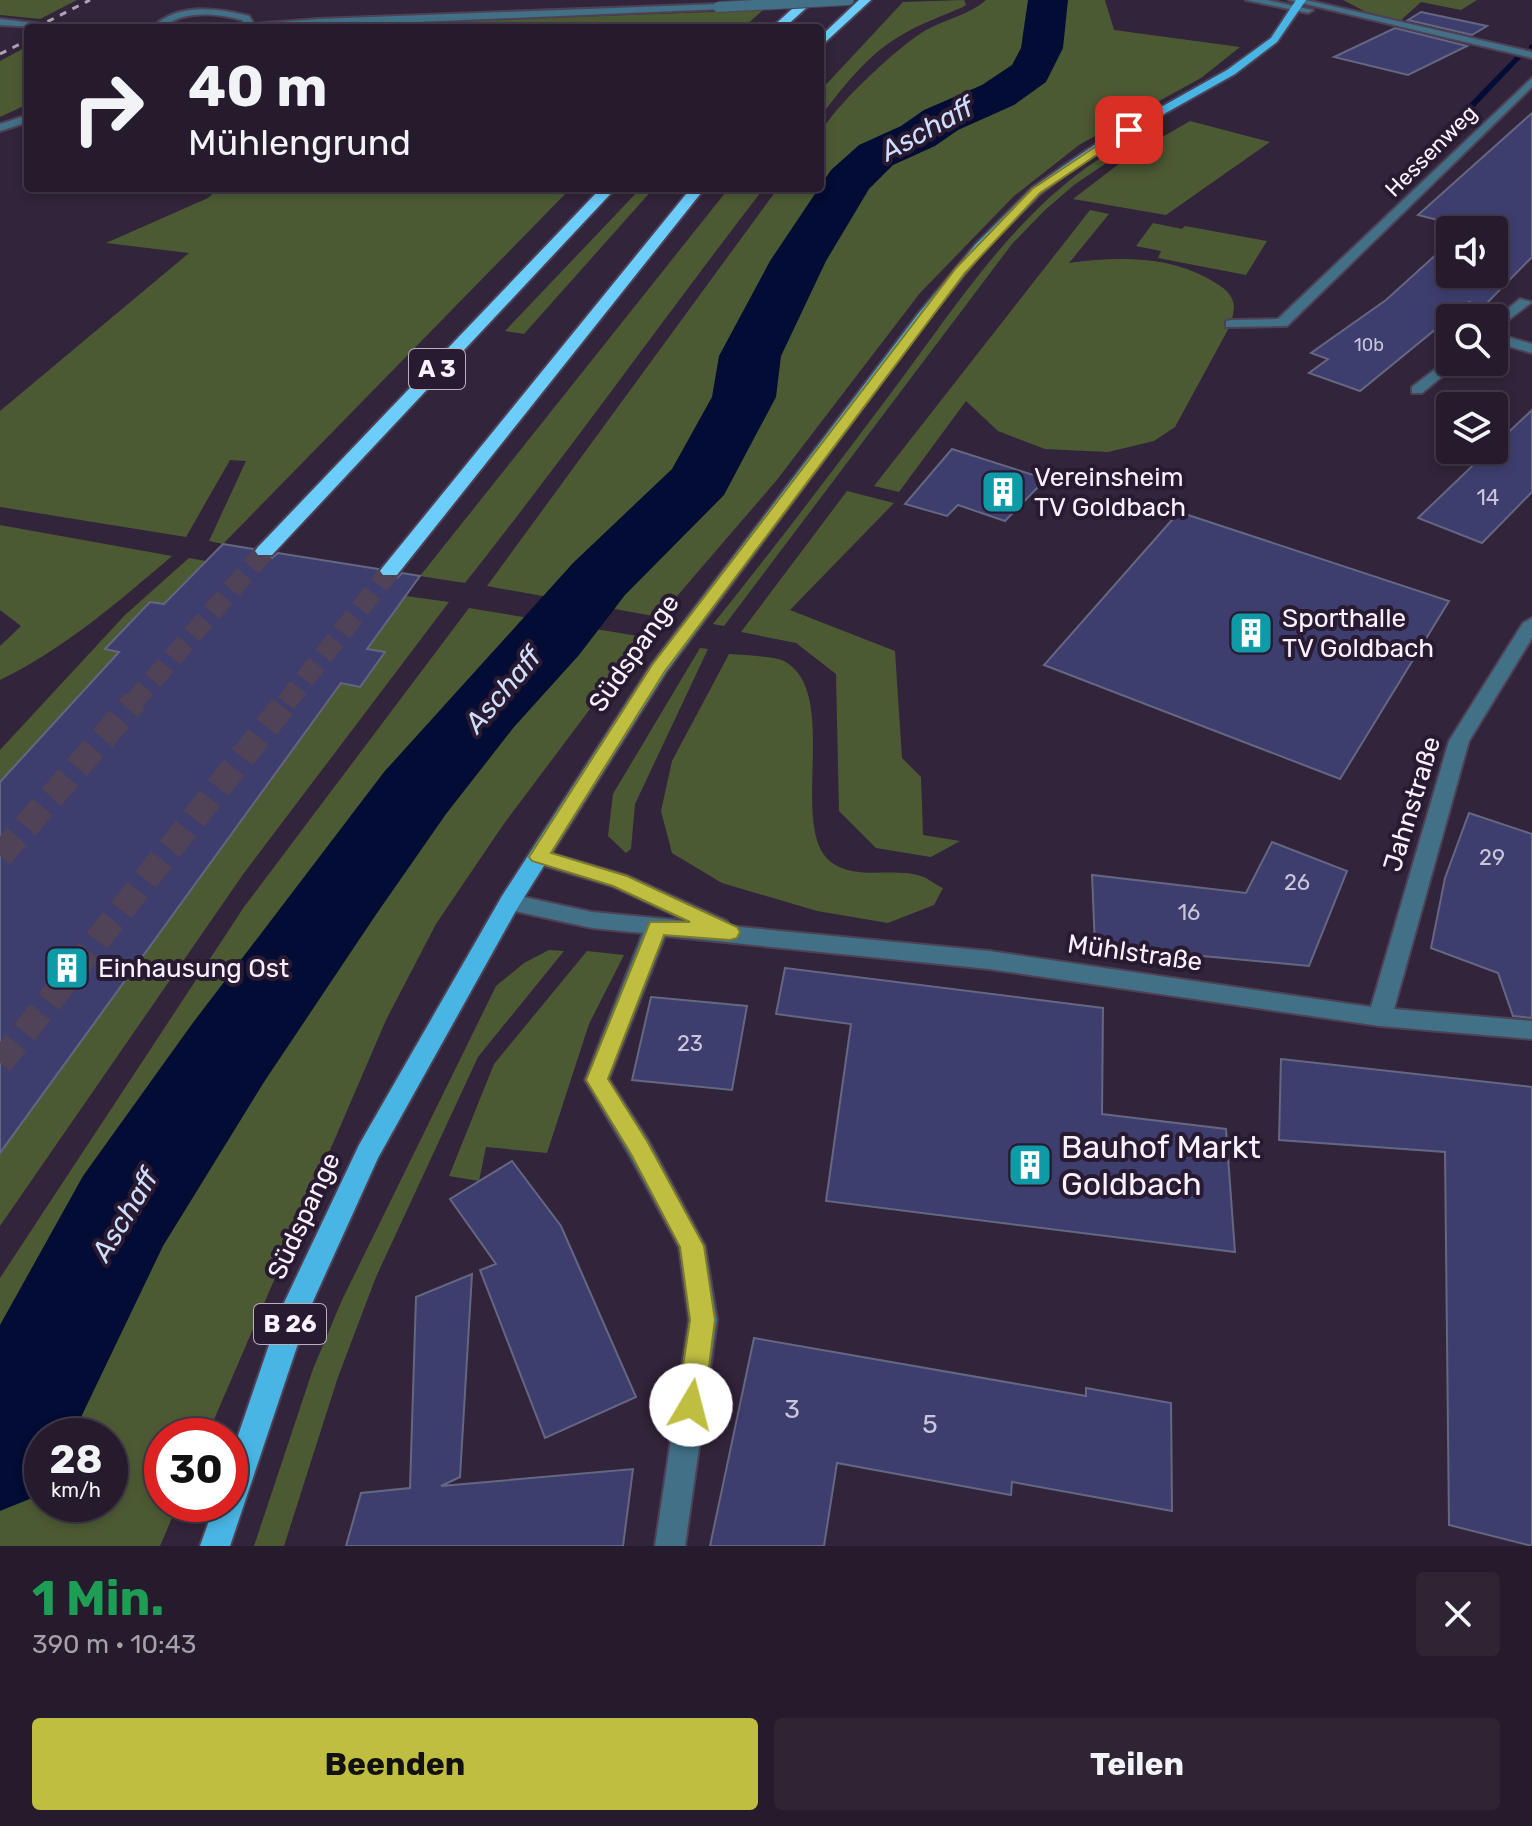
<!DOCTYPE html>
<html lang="de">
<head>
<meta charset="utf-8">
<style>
  :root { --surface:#261b2c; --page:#2e2434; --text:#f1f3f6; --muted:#a4a1a9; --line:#423948; --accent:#bfbe41 }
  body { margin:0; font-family:Rubik,sans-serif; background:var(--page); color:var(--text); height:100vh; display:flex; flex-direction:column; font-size:30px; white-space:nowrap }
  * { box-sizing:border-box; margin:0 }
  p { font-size:26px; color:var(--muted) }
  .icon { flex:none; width:44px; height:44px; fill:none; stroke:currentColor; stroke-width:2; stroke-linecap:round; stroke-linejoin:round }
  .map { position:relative; height:1546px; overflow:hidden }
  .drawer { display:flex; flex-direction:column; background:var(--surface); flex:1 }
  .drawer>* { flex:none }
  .top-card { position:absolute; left:24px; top:24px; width:800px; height:168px; border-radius:8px; box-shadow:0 4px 12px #0003,0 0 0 2px var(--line); background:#261b2c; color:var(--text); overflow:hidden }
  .tools { position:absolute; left:1436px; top:216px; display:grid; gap:16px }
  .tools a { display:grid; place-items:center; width:72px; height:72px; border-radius:8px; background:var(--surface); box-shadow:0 4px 12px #0003,0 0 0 2px var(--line); font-size:40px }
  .speed { position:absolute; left:24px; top:1418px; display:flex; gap:16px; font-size:40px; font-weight:700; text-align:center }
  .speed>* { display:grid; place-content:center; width:104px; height:104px; border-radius:50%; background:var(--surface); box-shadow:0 4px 12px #0003,0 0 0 2px var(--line); line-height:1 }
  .speed small { font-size:20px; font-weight:400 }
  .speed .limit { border:12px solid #d22; background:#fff; color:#111 }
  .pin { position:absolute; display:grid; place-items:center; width:68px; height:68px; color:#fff; margin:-34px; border-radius:16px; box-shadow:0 4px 12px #0006 }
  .me { position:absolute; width:88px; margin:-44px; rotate:8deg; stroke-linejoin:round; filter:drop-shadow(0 0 6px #0008) }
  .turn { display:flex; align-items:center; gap:28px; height:168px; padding:0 32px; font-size:36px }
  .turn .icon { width:104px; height:104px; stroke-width:2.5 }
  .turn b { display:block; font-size:56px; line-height:68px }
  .round { display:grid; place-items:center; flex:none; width:84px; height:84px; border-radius:8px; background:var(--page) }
  .summary { display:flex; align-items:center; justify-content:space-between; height:136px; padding:0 32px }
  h1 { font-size:48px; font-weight:700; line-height:60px; color:#1e9e55 }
  .button { display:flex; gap:16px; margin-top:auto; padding:16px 32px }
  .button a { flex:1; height:92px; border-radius:8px; background:var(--accent); color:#111; font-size:32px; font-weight:700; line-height:92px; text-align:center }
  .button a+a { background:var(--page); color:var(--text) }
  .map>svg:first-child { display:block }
  .green { fill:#4c5a34; fill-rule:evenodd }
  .water { fill:#020c34 }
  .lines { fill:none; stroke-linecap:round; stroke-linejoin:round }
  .stream { fill:#020c34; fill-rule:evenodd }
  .river { fill:#020c34; fill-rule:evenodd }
  .building { fill:#3d3e6e; stroke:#646782; stroke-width:2 }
  .highway-tunnel-far1 { stroke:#504357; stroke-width:20; stroke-dasharray:20 10; stroke-linecap:butt }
  .highway-tunnel { stroke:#504357; stroke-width:26; stroke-dasharray:26 13; stroke-linecap:butt }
  .minor-casing { stroke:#4e4155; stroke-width:4 }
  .major-casing { stroke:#4e4155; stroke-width:4 }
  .highway-casing { stroke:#4e4155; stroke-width:4 }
  .minor { fill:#417087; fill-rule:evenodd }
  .major { fill:#48b5e4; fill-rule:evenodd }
  .highway { fill:#6ccdfb; fill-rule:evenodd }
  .rail { stroke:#ada3b3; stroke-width:3; stroke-dasharray:7 7; stroke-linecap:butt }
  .minor-bridge-casing { stroke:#4e4155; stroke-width:12; stroke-linecap:butt }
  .minor-bridge { stroke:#417087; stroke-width:10 }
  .route { fill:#bfbe41; stroke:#7c7c2a; stroke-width:2 }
  .labels { text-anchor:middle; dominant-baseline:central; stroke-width:8; stroke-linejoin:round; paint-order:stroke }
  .far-number-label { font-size:18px; fill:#cac5da }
  .far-street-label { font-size:22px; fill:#f9f2fe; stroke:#281a30 }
  .number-label { font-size:22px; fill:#cac5da }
  .shield { fill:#281a30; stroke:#bab1c0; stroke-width:2 }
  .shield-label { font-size:24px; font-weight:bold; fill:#f9f2fe }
  .poi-label { font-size:26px; fill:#f9f2fe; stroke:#281a30; text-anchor:start }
  .street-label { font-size:26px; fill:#f9f2fe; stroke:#281a30 }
  .near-number-label { font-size:26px; fill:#cac5da }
  .water-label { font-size:28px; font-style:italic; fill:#ceddfb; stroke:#281a30 }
  .near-poi-label { font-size:32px; fill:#f9f2fe; stroke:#281a30; text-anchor:start }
</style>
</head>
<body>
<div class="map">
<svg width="1532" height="1546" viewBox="0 0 1532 1546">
  <rect width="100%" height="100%" fill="#32243a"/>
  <g class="green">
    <path d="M0 0H77L40 19 0 15Z"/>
    <path d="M964 0 966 5 963 7C942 16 919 24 900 36 867 55 843 87 820 117V91L903 2Z"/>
    <path d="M986 0H1105L1114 30 1240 47 1201 78 1079 145 1014 196 920 293 776 481 659 617 487 586 778 188H820C820 173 815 146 821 133 832 108 901 44 926 30 946 19 969 15 986 0ZM1027 26 1047 69C1014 92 984 104 949 122 907 142 873 173 831 189L863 155 912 134 933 117 980 98 1010 70 1034 40Z"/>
    <path d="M1343 0H1477L1461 10 1421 2 1400 21 1366 12Z"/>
    <path d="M763 10 743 28H407L412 23Z"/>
    <path d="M28 46V104L0 117V61Z"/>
    <path d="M1190 121 1270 142 1166 215 1073 199 1128 157Z"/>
    <path d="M1140 136H1146L1074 185 1045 210 1012 244 724 626 713 624C775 547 835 468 894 389 965 294 1030 188 1140 136Z"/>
    <path d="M219 188H571L223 544 209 541 246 461 230 460 186 537 0 507V411L189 253 106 243 208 198Z"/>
    <path d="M641 188H654L524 334 505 331Z"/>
    <path d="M729 188H764C663 319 568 453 465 583L420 576Z"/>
    <path d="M1090 210 1109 214 1069 263C1116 257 1166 255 1209 279 1220 286 1232 291 1234 306 1234 311 1232 319 1231 324L1175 427 1154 441 1108 452 1045 449 998 431 966 401 899 492 874 486Z"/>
    <path d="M1153 223 1182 229 1185 226 1267 241 1246 275 1158 258 1161 251 1136 246Z"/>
    <path d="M847 491 894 503 790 610 895 651 902 758 921 777 923 835 960 841 931 857 876 848 839 811 836 674 796 643 741 632Z"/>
    <path d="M0 525 172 556C118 602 64 649 0 680V646L21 626 0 610Z"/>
    <path d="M189 558 206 561 0 782V750L125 615Z"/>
    <path d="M406 596 449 602 244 873 0 1226V1153L341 684 360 686 384 653 367 649Z"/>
    <path d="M469 608 644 637 503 825 436 924 386 1020 207 1436H162V1504H178L160 1546H0V1278L244 907ZM374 824 285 1006 240 1012H239ZM42 1436H110V1504H42Z"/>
    <path d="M700 648 708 649 635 804 631 849 626 853 608 836 613 794Z"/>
    <path d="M729 654C742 655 774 656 784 661 842 692 787 828 831 862 856 881 893 867 921 876 928 878 936 885 943 888L934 905 888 923 817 911 722 883 672 853 661 811 672 761Z"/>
    <path d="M549 950 564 951 478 1057 376 1277 338 1377 284 1546H254L313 1369 342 1300 496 986 524 963Z"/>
    <path d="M587 951 624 955 589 1024 547 1153 486 1147 479 1181 449 1176 494 1064Z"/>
  </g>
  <g class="water">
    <path d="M1061 0V34L1047 69 979 110 948 122 885 158 863 177 829 191 863 155 912 134 933 117 980 98 1010 70 1033 41 1027 26 1030 3Z"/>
    <path d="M374 824 397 840 307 963 285 1006 239 1013Z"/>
  </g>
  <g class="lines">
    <g class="stream">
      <path d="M1532 44V49L1529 48V46Z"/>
      <path d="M1515 57 1521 58 1407 178H1401V174Z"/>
    </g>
    <path class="river" d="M1028 0H1068L1063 48 1046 82 1014 105 958 130 935 146 893 165 869 189 826 261 781 356 776 397 724 495 625 595 579 655 514 727 446 814 375 916 264 1082 163 1246 72 1436H42V1494L0 1511V1325L83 1176 192 1024 384 772 573 563 672 469 712 397 719 356 770 261 831 170 859 145 901 126 924 110 982 85 1012 65 1021 48Z"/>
  </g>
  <g class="building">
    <path d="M1421 12 1487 26 1472 35 1408 20Z"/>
    <path d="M1395 28 1467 46 1408 75 1334 57Z"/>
    <path d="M1532 113V257L1483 307 1469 302 1360 391 1309 373 1328 359 1311 353 1386 300 1450 242V274H1494V230H1466L1469 228 1418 215Z"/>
    <path d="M1532 410V492L1482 543 1418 518 1489 450H1494V446Z"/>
    <path d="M952 449 1046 479 1005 521 958 505 947 516 905 504Z"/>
    <path d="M1179 512 1449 601 1340 779 1044 665Z"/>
    <path d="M223 544 253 549 258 558H272L278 553 378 569 383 578H397L402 573 420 576 367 649 385 652 360 687 341 683 0 1153V782L119 652 105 649 150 602 164 604Z"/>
    <path d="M1469 813 1532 834V1018L1513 1016 1498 973 1431 948 1445 878Z"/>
    <path d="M1272 842 1347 871 1309 966 1095 946 1092 875 1246 893Z"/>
    <path d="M785 968 1103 1008 1102 1114 1226 1129 1235 1252 826 1201 851 1024 776 1014Z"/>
    <path d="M651 997 747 1006 732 1090 632 1080Z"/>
    <path d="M1281 1059 1532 1087V1546L1449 1525 1445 1152 1279 1140Z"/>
    <path d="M512 1161 561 1226 636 1397 545 1438 480 1270 496 1264 450 1199Z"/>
    <path d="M472 1274 460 1477 441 1486 633 1469 623 1546H346L361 1493 410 1488 416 1297Z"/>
    <path d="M754 1338 1086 1396V1388L1171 1403 1172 1511 1012 1482 1011 1495 837 1463 824 1546H710Z"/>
  </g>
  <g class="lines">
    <g class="highway-tunnel-far1">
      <path d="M133 703 265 551"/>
      <path d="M286 703 390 571"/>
    </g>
    <g class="highway-tunnel">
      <path d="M0 856 135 701"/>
      <path d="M0 1063 287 701"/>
    </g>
    <g class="minor-casing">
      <g id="minor">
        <path d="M1246 0H1267L1313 10 1308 13Z"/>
        <path d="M1289 0H1306L1532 52V58Z"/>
        <path d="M718 4 721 9 280 28H241L245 25 242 20C224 15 202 12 183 17 171 20 165 28 152 28 177 2 218 8 249 16L254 24 318 19Z"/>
        <path d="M0 19 51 25 56 28 0 25Z"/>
        <path d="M1532 78V87L1287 326 1226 327V321L1231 320 1278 319Z"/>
        <path d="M28 115V122L0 131V124Z"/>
        <path d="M1520 299 1532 302 1494 331V320Z"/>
        <path d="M1494 333 1532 344V353L1494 342Z"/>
        <path d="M1450 358V362H1458L1456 365 1422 393H1412V387Z"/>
        <path d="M1532 618V638L1469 741 1394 1009 1532 1021V1039L1380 1026 989 969 665 936 609 1079 648 1140 705 1246 717 1320 685 1546H655L689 1320 679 1247 630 1156 585 1080 643 933 592 928 510 910 502 908 499 902 502 896 510 894 592 912 687 921 612 886 532 862 528 857 532 852 539 850 628 876 727 921 729 926 989 951 1371 1007 1449 741 1523 623Z"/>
      </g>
    </g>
    <g class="major-casing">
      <path id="major" d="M1296 0H1306L1277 42 1235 74 1107 146 1073 169 1040 194 983 251 928 320 666 672 518 907 378 1158 310 1308 230 1546H200L215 1504H230V1459L282 1307 359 1145 502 896 651 665 918 314 975 245 1032 188 1065 165 1099 142 1227 70 1271 38Z"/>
    </g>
    <g class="highway-casing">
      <g id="highway">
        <path d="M802 0H815L784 28H771Z"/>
        <path d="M859 0H871L820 47V37Z"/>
        <path d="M601 188H616L272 555H258L255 551 258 547Z"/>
        <path d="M691 188H705L397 575H383L380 571 383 567Z"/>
      </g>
    </g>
    <use href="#minor" class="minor"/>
    <use href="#major" class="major"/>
    <use href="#highway" class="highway"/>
    <g class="rail">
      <path d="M35 28 90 0"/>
      <path d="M0 54 28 40"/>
    </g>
    <g class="minor-bridge-casing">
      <path id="minor-bridge" d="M718 7 849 0"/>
    </g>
    <use href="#minor-bridge" class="minor-bridge"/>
  </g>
  <path class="route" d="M1125 127 1134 130 1040 193 965 273 665 671 551 853 627 876 737 927 740 932 737 938 730 940 664 935 608 1079 647 1141 704 1246 715 1320 704 1405 700 1414 691 1418 681 1414 677 1405 690 1320 680 1247 631 1154 586 1080 650 922H690L613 886 532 861 529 857 652 665 956 268 1032 189Z"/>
  <defs>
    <g id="building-square" transform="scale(2.3)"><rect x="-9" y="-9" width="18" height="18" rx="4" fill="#0f9aa8" stroke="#281a30"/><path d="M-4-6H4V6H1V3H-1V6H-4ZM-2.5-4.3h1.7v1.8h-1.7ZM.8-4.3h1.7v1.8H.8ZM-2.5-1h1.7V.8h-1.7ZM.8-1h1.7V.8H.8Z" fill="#fff"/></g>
  </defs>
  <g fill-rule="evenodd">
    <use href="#building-square" x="1003" y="492"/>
    <use href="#building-square" x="1251" y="633"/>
    <use href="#building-square" x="67" y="968"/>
    <use href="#building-square" x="1030" y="1165"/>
  </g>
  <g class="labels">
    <g class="far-number-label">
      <text x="1369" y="345">10b</text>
    </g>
    <g class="far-street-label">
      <text transform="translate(1431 151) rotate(-45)">Hessenweg</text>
    </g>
    <g class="number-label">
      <text x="1488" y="497">14</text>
      <text x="1492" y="857">29</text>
      <text x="1297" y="882">26</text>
      <text x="1189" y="912">16</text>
      <text x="690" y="1043">23</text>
    </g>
    <g class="shield">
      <rect x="409" y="349" width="56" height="40" rx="6"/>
      <rect x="254" y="1304" width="72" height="40" rx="6"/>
    </g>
    <g class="shield-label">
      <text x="437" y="369">A 3</text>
      <text x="290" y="1324">B 26</text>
    </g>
    <g class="poi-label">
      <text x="1034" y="477">Vereinsheim<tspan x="1034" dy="30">TV Goldbach</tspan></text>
      <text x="1282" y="618">Sporthalle<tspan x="1282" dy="30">TV Goldbach</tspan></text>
      <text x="98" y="968">Einhausung Ost</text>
    </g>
    <g class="street-label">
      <text transform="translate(634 653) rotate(-55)">Südspange</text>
      <text transform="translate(1412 804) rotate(-73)">Jahnstraße</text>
      <text transform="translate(1135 953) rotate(8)">Mühlstraße</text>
      <text transform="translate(304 1216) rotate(-65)">Südspange</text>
    </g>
    <g class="near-number-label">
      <text x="792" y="1409">3</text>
      <text x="930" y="1424">5</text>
    </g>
    <g class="water-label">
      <text transform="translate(927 129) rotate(-29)">Aschaff</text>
      <text transform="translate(503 690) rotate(-50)">Aschaff</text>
      <text transform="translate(125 1215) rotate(-59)">Aschaff</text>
    </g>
    <g class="near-poi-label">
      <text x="1061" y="1147">Bauhof Markt<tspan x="1061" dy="37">Goldbach</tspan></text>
    </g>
  </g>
</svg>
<div class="tools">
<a><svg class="icon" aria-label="sound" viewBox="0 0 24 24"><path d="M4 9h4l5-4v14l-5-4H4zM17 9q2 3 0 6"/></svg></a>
<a><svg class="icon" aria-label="search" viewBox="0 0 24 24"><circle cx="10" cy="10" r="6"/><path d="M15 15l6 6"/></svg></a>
<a><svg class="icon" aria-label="layers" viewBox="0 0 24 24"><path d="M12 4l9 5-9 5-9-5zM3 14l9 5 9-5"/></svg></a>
</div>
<div class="speed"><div>28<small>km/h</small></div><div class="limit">30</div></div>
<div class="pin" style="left:1129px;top:130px;background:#d93025"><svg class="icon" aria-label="arrive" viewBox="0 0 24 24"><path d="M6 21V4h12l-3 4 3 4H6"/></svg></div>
<svg class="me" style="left:691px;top:1405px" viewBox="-20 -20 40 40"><circle r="19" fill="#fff"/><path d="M0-13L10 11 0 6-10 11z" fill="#bfbe41"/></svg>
<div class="top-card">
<div class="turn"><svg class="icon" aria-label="right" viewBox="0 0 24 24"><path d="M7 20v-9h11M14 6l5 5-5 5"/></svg><div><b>40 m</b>Mühlengrund</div></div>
</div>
</div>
<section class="drawer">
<div class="summary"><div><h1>1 Min.</h1><p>390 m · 10:43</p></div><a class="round"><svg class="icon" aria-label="close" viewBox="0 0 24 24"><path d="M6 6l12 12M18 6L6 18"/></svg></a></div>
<div class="button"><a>Beenden</a><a>Teilen</a></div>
</section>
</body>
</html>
